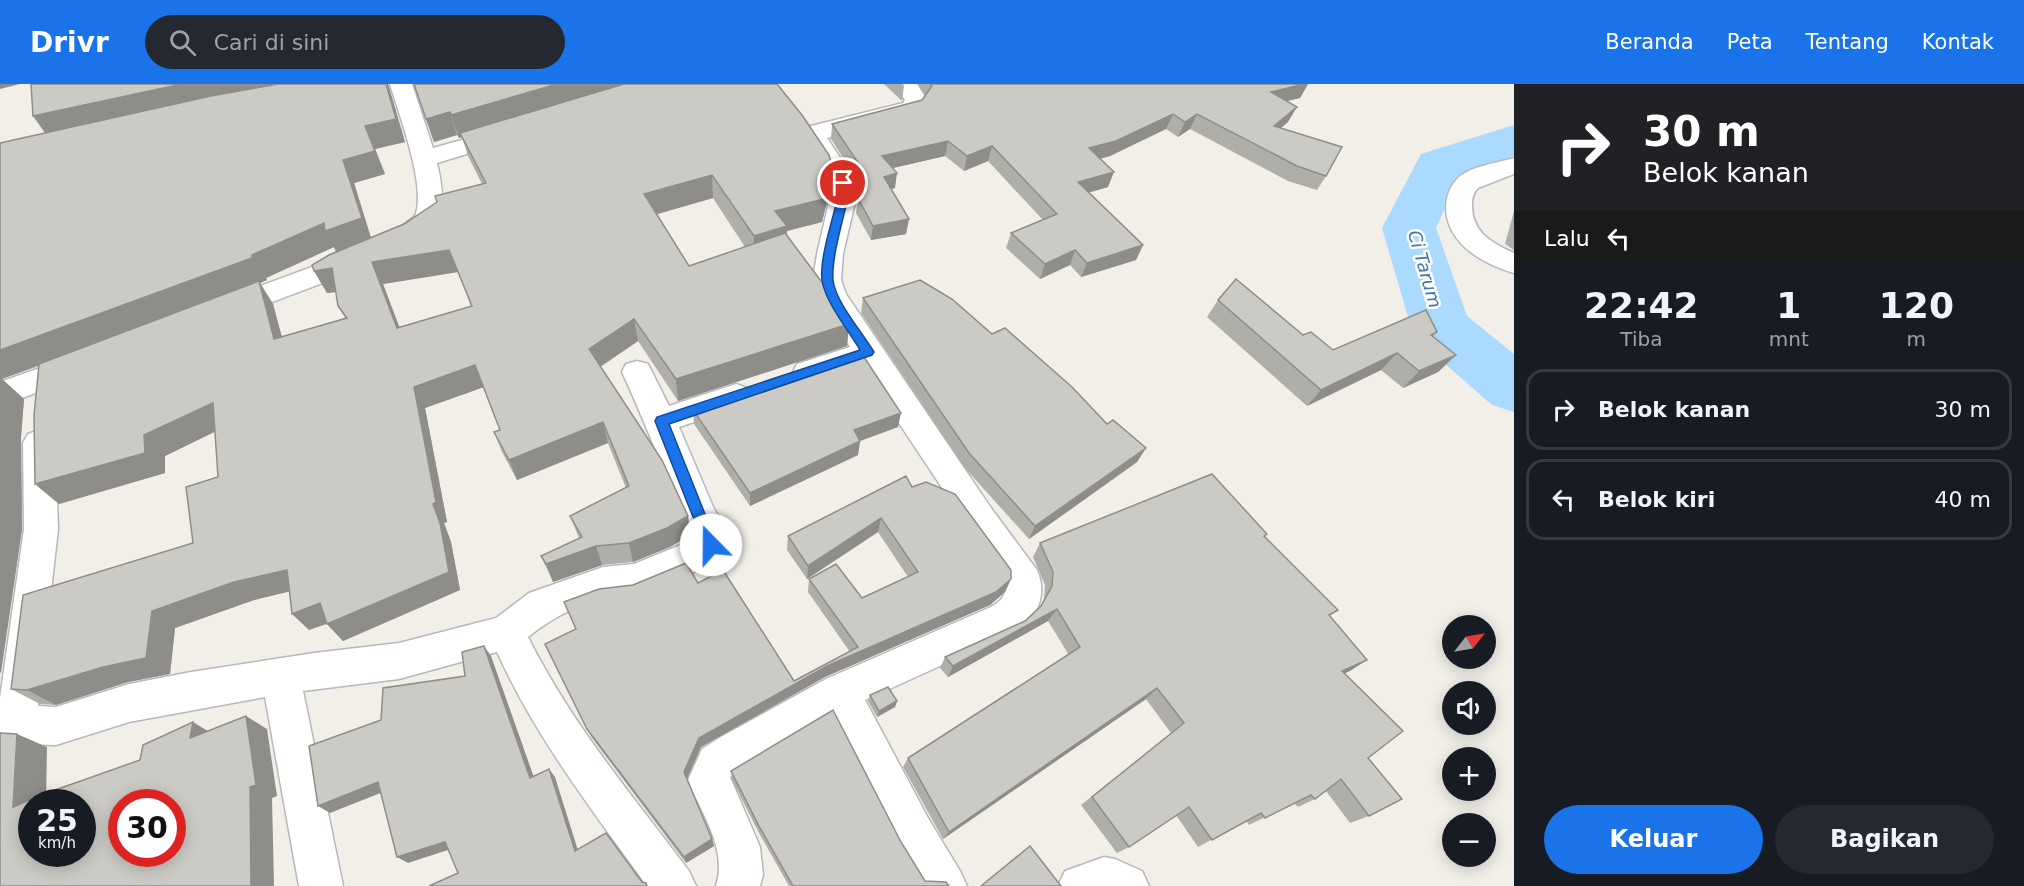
<!DOCTYPE html>
<html lang="id">
<head>
<meta charset="utf-8">
<style>
  :root { --surface:#171b24; --page:#242831; --text:#f1f3f6; --muted:#9ea1a6; --line:#363941; --accent:#1a73e8 }
  body { margin:0; font-family:"DejaVu Sans",sans-serif; background:var(--page); color:var(--text); height:100vh; display:flex; flex-direction:column; font-size:22px; white-space:nowrap }
  * { box-sizing:border-box; margin:0 }
  p { font-size:20px; color:var(--muted) }
  .icon { flex:none; width:33px; height:33px; fill:none; stroke:currentColor; stroke-width:2; stroke-linecap:round; stroke-linejoin:round }
  .map { position:relative; flex:1; overflow:hidden }
  .side { display:flex; flex-direction:column; background:var(--surface); width:510px }
  .side>* { flex:none }
  .top-card { background:#202124; color:#fff; overflow:hidden }
  .needle { width:39px; rotate:59deg }
  .tools { position:absolute; left:1442px; top:531px; display:grid; gap:12px }
  .tools a { display:grid; place-items:center; width:54px; height:54px; border-radius:50%; background:var(--surface); box-shadow:0 3px 15px #0003; font-size:30px }
  .speed { position:absolute; left:18px; top:705px; display:flex; gap:12px; font-size:30px; font-weight:700; text-align:center }
  .speed>* { display:grid; place-content:center; width:78px; height:78px; border-radius:50%; background:var(--surface); box-shadow:0 3px 15px #0003; line-height:1 }
  .speed small { font-size:15px; font-weight:400 }
  .speed .limit { border:9px solid #d22; background:#fff; color:#111 }
  .pin { position:absolute; display:grid; place-items:center; width:51px; height:51px; color:#fff; margin:-26px; border:3px solid #fff; border-radius:50%; box-shadow:0 2px 6px #0007 }
  .me { position:absolute; width:66px; margin:-33px; rotate:338deg; stroke-linejoin:round; filter:drop-shadow(0 0 4px #0008) }
  .turn { display:flex; align-items:center; gap:21px; height:126px; padding:0 30px; font-size:27px }
  .turn .icon { width:78px; height:78px; stroke-width:2.5 }
  .turn b { display:block; font-size:42px; line-height:51px }
  .then { display:flex; align-items:center; height:57px; padding:0 30px; background:#0003; gap:12px; font-size:22px }
  .eta { display:flex; justify-content:space-evenly; align-items:center; height:102px; text-align:center }
  .eta b { font-size:36px; font-weight:600; line-height:42px }
  .button { display:flex; gap:12px; margin-top:auto; padding:12px 30px }
  .button a { flex:1; height:69px; border-radius:36px; background:var(--accent); color:#fff; font-size:24px; font-weight:600; line-height:69px; text-align:center }
  .button a+a { background:var(--page); color:var(--text) }
  ul { padding:0; list-style:none }
  li { display:flex; align-items:center; gap:18px; height:81px; margin:0 12px 9px; padding:0 18px; border:3px solid var(--line); border-radius:18px }
  li div { flex:1 }
  li b { display:block; font-size:22px }
  li em { font-style:normal }
  header { display:flex; align-items:center; gap:36px; box-sizing:border-box; height:84px; padding:0 30px; background:var(--accent); color:#fff }
  header strong { font-size:28px }
  nav { display:flex; gap:33px; margin-inline-start:auto; font-size:21px }
  .search { width:420px; height:54px; background:var(--page); display:flex; align-items:center; gap:15px; box-sizing:border-box; padding:0 21px; border-radius:33px; color:var(--muted); font-size:22px }
  main { display:flex; flex:1; min-height:0 }
  .map>svg:first-child { display:block }
  .lines { fill:none; stroke-linecap:round; stroke-linejoin:round }
  .river { fill:#aadaff; fill-rule:evenodd }
  .minor-casing { stroke:#b5b8bc; stroke-width:3 }
  .minor { fill:#fff; fill-rule:evenodd }
  .wall { fill:#afaea9; fill-rule:evenodd }
  .shaded-wall { fill:#8f8d8a }
  .building { fill:#cccac5; stroke:#8f8d8a; stroke-width:1.5; fill-rule:evenodd }
  .route { fill:#1a73e8; stroke:#114b97; stroke-width:1.5 }
  .labels { text-anchor:middle; dominant-baseline:central; stroke-width:5; stroke-linejoin:round; paint-order:stroke }
  .water-label { font-size:18px; font-style:italic; fill:#4174aa; stroke:#fff }
</style>
</head>
<body>
<header>
<strong>Drivr</strong>
<div class="search"><svg class="icon" aria-label="search" viewBox="0 0 24 24"><circle cx="10" cy="10" r="6"/><path d="M15 15l6 6"/></svg>Cari di sini</div>
<nav><a>Beranda</a><a>Peta</a><a>Tentang</a><a>Kontak</a></nav>
</header>
<main>
<div class="map">
<svg width="1514" height="802" viewBox="0 0 1514 802">
  <rect width="100%" height="100%" fill="#f1efe8"/>
  <g class="lines">
    <path class="river" d="M1514 41V72L1460 91 1436 144 1467 232 1514 270V328L1492 321 1420 258 1411 243 1382 144 1421 70Z"/>
    <g class="minor-casing">
      <g id="minor">
        <path d="M390 0H412L433 64 508 43 516 45 520 50 516 55 437 79C446 117 448 151 402 164L393 161 389 155 393 149 415 132C427 103 399 31 390 0Z"/>
        <path d="M895 0H917L927 16 919 29 827 54 853 93 858 105 843 170 841 196 846 210 991 424 1037 486C1047 509 1039 533 1017 547L865 616 928 734 960 787 967 802H921L898 764 832 633 730 693 760 763 763 791 760 802H716C728 765 701 729 688 696L702 665 719 654 826 595 991 523C1001 517 1006 512 1006 500L861 282 808 299 797 296 793 288 797 280 850 263 818 212 813 196 817 170 832 105 829 93 803 54 811 42 903 19 905 16Z"/>
        <path d="M1514 74V90L1478 104C1473 109 1472 114 1472 121 1472 149 1492 159 1514 169V189C1483 180 1447 160 1446 124 1446 113 1450 102 1458 94 1471 82 1497 79 1514 74Z"/>
        <path d="M358 166 368 168 372 175 368 182 224 236 214 233 210 226 214 219Z"/>
        <path d="M80 270 91 273 95 281 91 289 0 322V298Z"/>
        <path d="M637 277 648 280 669 322 736 300 747 304 751 312 747 320 679 343 714 425 728 448 727 465 722 476 648 507C632 513 617 511 602 515 572 523 551 535 528 553 570 638 632 711 689 787L696 802H647C592 726 536 654 497 568L399 595 303 607 343 802H299L265 613 129 638 56 661 19 660 0 668V614L24 445 23 359 28 350 39 346 50 350 55 359 58 445 38 622 56 623 129 600 191 588 314 569 399 559 496 534 529 509 603 483 634 480 693 456C694 448 686 439 682 431 662 383 644 335 622 288L626 280Z"/>
        <path d="M1104 773 1115 775 1142 787 1149 802H1058L1065 787Z"/>
      </g>
    </g>
    <use href="#minor" class="minor"/>
  </g>
  <g class="wall">
    <path d="M31 0H388L405 58 375 65 385 90 354 99 371 154 404 140 482 100 468 72 462 53 459 54 457 51 434 58 414 0 830 105 822 138 787 147 786 151 849 240 847 262 678 317 638 257 600 283 688 432 690 451 670 463 633 478 602 481 553 498 541 472 579 454 570 432 626 404 608 359 517 396 502 368 494 348 500 346 484 303 425 324 447 438 444 439 451 458 460 506 343 557 327 540 309 546 289 507 254 516 175 544 170 590 128 598 56 621 40 620 11 605 193 459 218 393 215 347 165 372V389L59 420 35 400 39 282 2 295 24 315 21 353 22 445 1 588 0 59 45 49 33 32ZM713 114 745 163 689 182 657 130ZM334 163 336 168 314 187 327 209 336 208 338 222 345 234 282 253 273 220 260 199 267 196 266 194ZM458 188 471 222 400 244 383 200Z"/>
    <path d="M884 0H903L904 2 902 17Z"/>
    <path d="M918 0H1308L1300 14 1286 17 1288 38 1281 44 1326 92 1317 106 1288 97 1190 45 1178 53 1166 45 1110 72 1100 75 1108 103 1088 109 1143 161 1136 176 1081 193 1070 181 1040 195 1006 164 1011 149 1043 136 988 77 964 87 945 72 893 84 895 104 892 105 906 150 871 156 856 129 860 103 855 92 831 55 832 40 922 16 925 11Z"/>
    <path d="M1514 127V166L1505 160Z"/>
    <path d="M863 214 992 250 1107 340 1146 364 1137 378 1029 455 964 383 861 229Z"/>
    <path d="M1218 216 1303 251 1333 266 1437 248 1433 253 1456 271 1438 288 1403 304 1381 286 1307 322 1207 233Z"/>
    <path d="M693 326 898 343 860 357 858 371 750 422 694 340Z"/>
    <path d="M912 403 1011 495 1005 508 990 521 825 593 701 663 687 695 712 755 714 762 686 779 592 654 545 560 576 545 564 518 698 499 794 597 850 568 808 508 809 495 862 514 908 493 878 448 807 495 787 466 788 452Z"/>
    <path d="M1267 450 1265 453 1338 526 1330 532 1367 576 1344 589 1368 674 1369 732 1350 739 1326 707 1315 715 1298 723 1294 719 1249 741 1246 737 1198 763 1176 731 1129 763 1117 769 1081 721 1171 649 1146 615 943 755 903 683 908 674 1069 571 1048 537 948 593 940 584 945 573 1025 537 1039 524 1044 515 1045 501 1033 473 1040 459Z"/>
    <path d="M870 611 897 617 895 623 877 633 868 617Z"/>
    <path d="M731 687 901 758 925 797 949 802H789L759 749 732 696Z"/>
  </g>
  <g class="shaded-wall">
    <path d="M0 0H20L0 5Z"/>
    <path d="M182 0H314L50 55 33 32Z"/>
    <path d="M386 0H388L405 58 375 65 385 90 354 99 372 157 337 170 334 163 266 194 267 196 260 199 273 220 288 277 274 255 259 199 2 295 24 315 21 353 22 445 1 588 0 589V266L252 171 343 76 365 42Z"/>
    <path d="M557 0H638L460 49 462 53 459 54 451 31Z"/>
    <path d="M1304 0H1308L1300 14 1263 23 1271 8Z"/>
    <path d="M1297 23 1288 38 1266 57 1274 42Z"/>
    <path d="M450 28 457 51 434 58 426 35Z"/>
    <path d="M1173 30 1166 45 1110 72 1084 79 1089 64Z"/>
    <path d="M1197 30 1190 45 1178 53 1185 38Z"/>
    <path d="M948 57 945 72 880 87 882 72Z"/>
    <path d="M992 62 988 77 964 87 967 72Z"/>
    <path d="M832 82 830 105 822 138 787 147 786 165 754 175V152L775 127Z"/>
    <path d="M1114 88 1108 103 1072 113 1078 98Z"/>
    <path d="M897 89 895 104 882 107 884 93Z"/>
    <path d="M712 91 713 114 647 133 644 110Z"/>
    <path d="M909 135 906 150 871 156 873 142Z"/>
    <path d="M1143 161 1136 176 1081 193 1087 179Z"/>
    <path d="M449 166 458 188 383 200 408 267 397 244 372 178Z"/>
    <path d="M1075 166 1070 181 1040 195 1045 180Z"/>
    <path d="M332 184 344 207 327 209 314 187Z"/>
    <path d="M634 235 638 257 594 287 589 265Z"/>
    <path d="M849 240 847 262 678 317 676 295Z"/>
    <path d="M1397 269 1381 286 1307 322 1321 306Z"/>
    <path d="M1456 271 1438 288 1403 304 1419 287Z"/>
    <path d="M475 281 484 303 425 324 447 438 444 439 451 458 460 506 343 557 327 540 433 420 414 303Z"/>
    <path d="M213 319 231 340 165 372V389L59 420 35 400 144 351Z"/>
    <path d="M901 329 898 343 860 357 858 371 750 422V409L854 346Z"/>
    <path d="M603 338 608 359 517 396 509 376Z"/>
    <path d="M1146 364 1137 378 1029 455 1035 442Z"/>
    <path d="M688 432 690 451 670 463 633 478 629 459Z"/>
    <path d="M881 434 878 448 807 495 808 482Z"/>
    <path d="M596 462 602 481 553 498 546 480Z"/>
    <path d="M287 486 304 504 254 516 175 544 170 590 128 598 56 621 27 606 152 527 234 498Z"/>
    <path d="M1011 495 1005 508 990 521 825 593 701 663 686 697 684 688 699 654 827 582Z"/>
    <path d="M320 519 336 536 309 546 292 530Z"/>
    <path d="M1057 525 1048 537 948 593 953 582Z"/>
    <path d="M484 562 491 572 537 702 530 694Z"/>
    <path d="M1367 576 1350 587 1325 598 1342 587Z"/>
    <path d="M1157 604 1146 615 943 755 949 748Z"/>
    <path d="M897 617 895 623 877 633 879 627Z"/>
    <path d="M246 632 267 645 277 712 272 714 274 802H251Z"/>
    <path d="M193 638 216 652 190 654Z"/>
    <path d="M17 650 47 663 46 718 13 723Z"/>
    <path d="M549 685 555 693 580 773 575 767Z"/>
    <path d="M378 698 388 706 330 729 318 722Z"/>
    <path d="M712 755 714 762 686 779 684 773Z"/>
    <path d="M445 758 454 764 408 779 397 773Z"/>
  </g>
  <g class="building">
    <path d="M31 0H182L33 32Z"/>
    <path d="M278 0H386L396 35 365 42 375 67 343 76 362 134 325 147 324 139 252 171V174L0 266V59L211 12Z"/>
    <path d="M414 0H557L451 31 450 28 426 35Z"/>
    <path d="M624 0H777L802 31 829 71 832 82 824 115 775 127 787 142 754 152 712 91 644 110 689 182 785 149 827 205 849 240 676 295 634 235 589 265 662 376 688 432 667 444 629 459 596 462 546 480 541 472 582 453 570 432 629 402 603 338 509 376 494 348 500 346 475 281 414 303 436 418 433 420 440 439 449 488 327 540 320 519 292 530 287 486 234 498 152 527 146 574 103 583 27 606 11 605 23 511 193 459 186 403 218 393 213 319 144 351 145 369 35 400 34 332 39 280 259 197 274 255 347 234 338 222 332 184 314 187 312 181 329 171 404 140 437 118 435 112 486 99 460 49ZM449 166 472 222 397 244 372 178Z"/>
    <path d="M930 0H1304L1271 8 1297 23 1274 42 1342 63 1326 92 1297 82 1197 30 1185 38 1173 30 1116 57 1089 64 1114 88 1078 98 1143 161 1087 179 1075 166 1045 180 1011 149 1057 130 992 62 967 72 948 57 882 72 897 89 884 93 909 135 873 142 858 114 862 89 857 77 832 40 922 16 932 2Z"/>
    <path d="M1236 195 1303 251 1311 248 1333 266 1426 226 1437 248 1431 251 1456 271 1419 287 1397 269 1321 306 1218 216Z"/>
    <path d="M920 196 952 215 992 250 1005 244 1072 303 1107 340 1113 336 1146 364 1035 442 969 369 863 214Z"/>
    <path d="M862 270 901 329 854 346 860 357 750 409 693 326Z"/>
    <path d="M1212 390 1267 450 1264 452 1338 526 1329 531 1367 576 1342 587 1403 647 1368 674 1402 715 1369 732 1341 695 1315 715 1311 711 1265 734 1261 729 1212 756 1189 723 1129 763 1092 713 1184 639 1157 604 949 748 908 674 1080 563 1057 525 953 582 945 573 1025 537 1041 522 1052 502 1053 488 1040 459Z"/>
    <path d="M906 392 912 403 926 398 955 410 1011 486V495L996 508 827 582 699 654 684 688 712 755 684 773 587 645 545 560 576 545 564 518 599 505 633 501 686 479 698 499 723 486 794 597 858 563 809 495 836 480 862 514 918 488 881 434 808 482 788 452Z"/>
    <path d="M484 562 530 694 549 685 575 767 606 749 642 798 646 799 647 802H429L458 789 445 758 397 773 378 698 318 722 309 662 381 636 383 604 465 592 462 568Z"/>
    <path d="M888 603 897 617 879 627 870 611Z"/>
    <path d="M833 626 901 758 925 797 946 798 949 802H793L759 742 731 687Z"/>
    <path d="M246 632 256 701 250 703 251 802H0V649L17 650 13 723 41 711 140 676 143 661 193 638 190 654ZM32 718H82V770H32ZM122 718H172V770H122Z"/>
    <path d="M1030 762 1061 802H981Z"/>
  </g>
  <path class="route" d="M843 95 847 96 850 105C845 129 831 173 833 196 835 217 862 248 874 268L872 271 669 340 705 430 718 448 716 465 711 467 706 465 704 450 693 433 655 337 657 333 860 266C849 247 825 218 822 196 819 174 835 128 840 105L838 99Z"/>
  <g class="labels">
    <g class="water-label">
      <text transform="translate(1425 185) rotate(74)">Ci Tarum</text>
    </g>
  </g>
</svg>
<div class="tools">
<a><svg class="needle" viewBox="-14 -14 28 28"><path d="M0-13l5 13h-10z" fill="#e53935"/><path d="M0 13l5-13h-10z" fill="#9ea1a6"/></svg></a>
<a><svg class="icon" aria-label="sound" viewBox="0 0 24 24"><path d="M4 9h4l5-4v14l-5-4H4zM17 9q2 3 0 6"/></svg></a>
<a>+</a>
<a>−</a>
</div>
<div class="speed"><div>25<small>km/h</small></div><div class="limit">30</div></div>
<div class="pin" style="left:843px;top:99px;background:#d93025"><svg class="icon" aria-label="arrive" viewBox="0 0 24 24"><path d="M6 21V4h12l-3 4 3 4H6"/></svg></div>
<svg class="me" style="left:711px;top:461px" viewBox="-20 -20 40 40"><circle r="19" fill="#fff"/><path d="M0-13L10 11 0 6-10 11z" fill="#1a73e8"/></svg>
</div>
<section class="side">
<div class="top-card">
<div class="turn"><svg class="icon" aria-label="right" viewBox="0 0 24 24"><path d="M7 20v-9h11M14 6l5 5-5 5"/></svg><div><b>30 m</b>Belok kanan</div></div>
<div class="then">Lalu<svg class="icon" aria-label="left" viewBox="0 0 24 24"><path d="M17 20v-9H6M10 6l-5 5 5 5"/></svg></div>
</div>
<div class="eta">
<div><b>22:42</b><p>Tiba</p></div>
<div><b>1</b><p>mnt</p></div>
<div><b>120</b><p>m</p></div>
</div>
<ul>
<li><svg class="icon" aria-label="right" viewBox="0 0 24 24"><path d="M7 20v-9h11M14 6l5 5-5 5"/></svg><div><b>Belok kanan</b></div><em>30 m</em></li>
<li><svg class="icon" aria-label="left" viewBox="0 0 24 24"><path d="M17 20v-9H6M10 6l-5 5 5 5"/></svg><div><b>Belok kiri</b></div><em>40 m</em></li>
</ul>
<div class="button"><a>Keluar</a><a>Bagikan</a></div>
</section>
</main>
</body>
</html>
